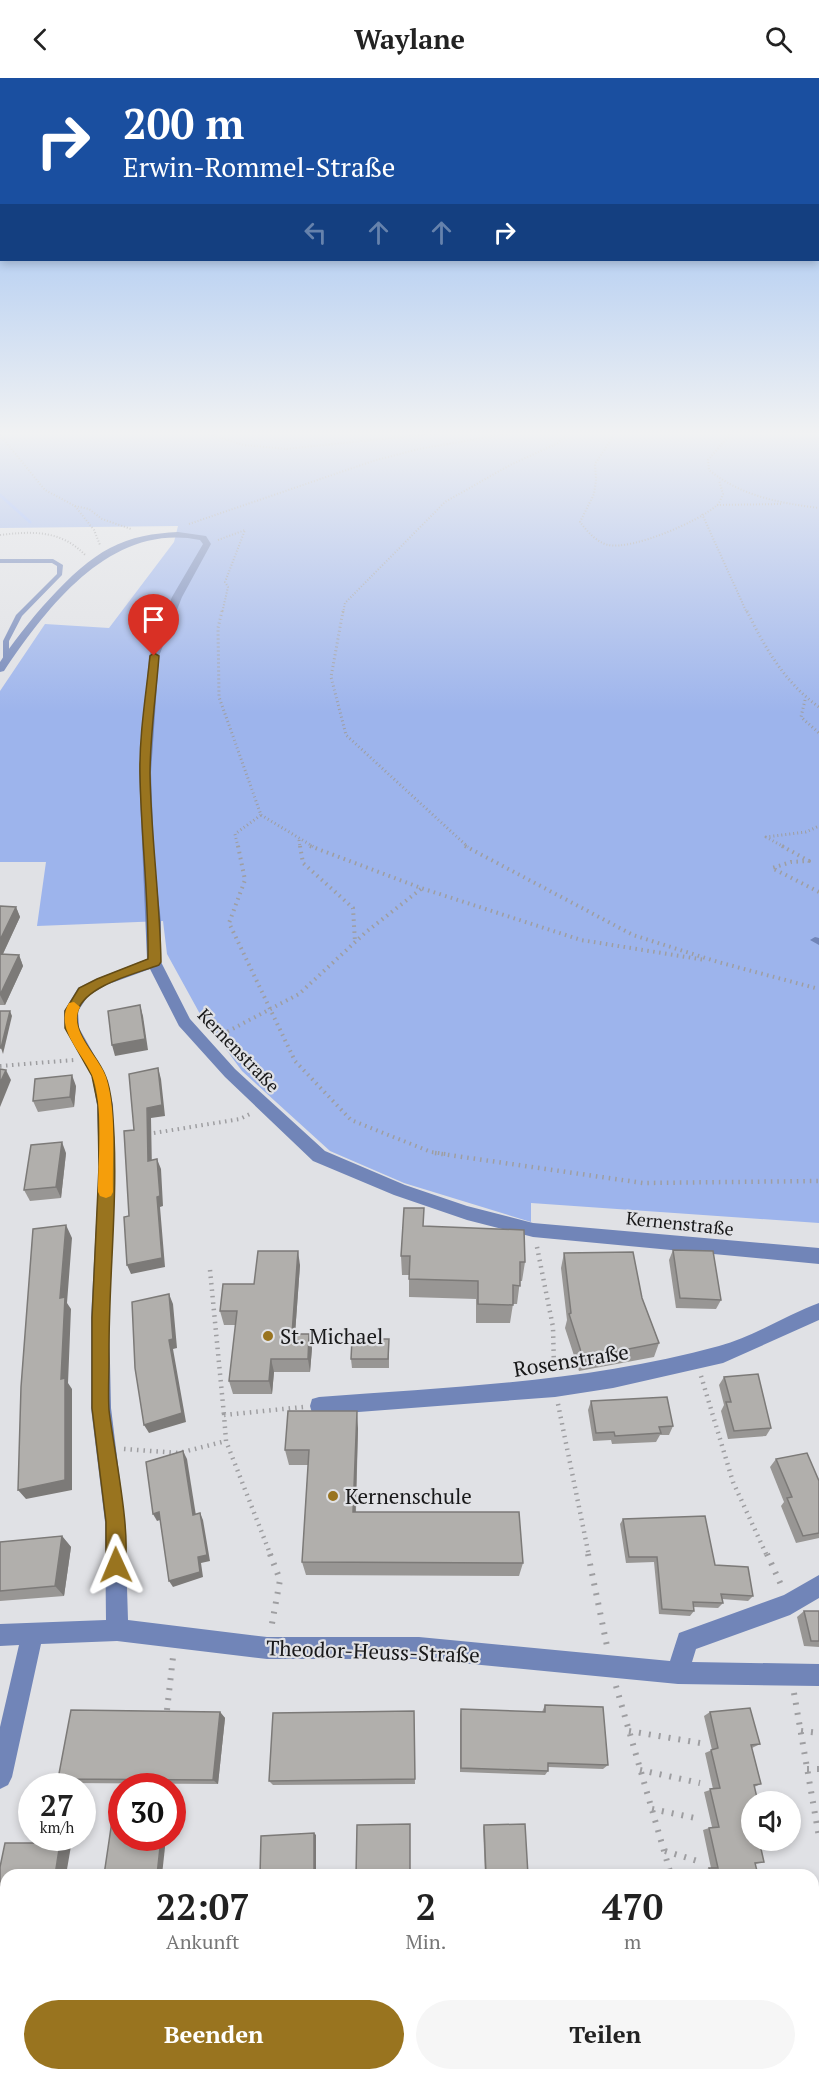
<!DOCTYPE html>
<html lang="de">
<head>
<meta charset="utf-8">
<style>
  :root { --surface:#fff; --page:#f6f6f6; --text:#222; --muted:#767676; --accent:#99741f }
  body { margin:0; font-family:"PT Serif",serif; background:var(--page); color:var(--text); height:100vh; display:flex; flex-direction:column; font-size:22px; white-space:nowrap }
  * { box-sizing:border-box; margin:0 }
  p { font-size:20px; color:var(--muted) }
  .icon { flex:none; width:33px; height:33px; fill:none; stroke:currentColor; stroke-width:2; stroke-linecap:round; stroke-linejoin:round }
  .map { position:relative; flex:1; overflow:hidden }
  .panel { position:absolute; left:0px; top:1791px; width:819px; height:212px; display:flex; flex-direction:column; background:var(--surface); border-radius:18px 18px 0 0; box-shadow:0 3px 9px #0003 }
  .panel>* { flex:none }
  .top-card { position:absolute; left:0px; top:0px; width:819px; height:183px; box-shadow:0 3px 9px #0003; background:#1a4fa0; color:#fff; overflow:hidden }
  .buttons { position:absolute; left:741px; top:1713px; display:grid; gap:12px }
  .buttons a { display:grid; place-items:center; width:60px; height:60px; border-radius:50%; background:var(--surface); box-shadow:0 3px 9px #0003; font-size:30px }
  .speed { position:absolute; left:18px; top:1695px; display:flex; gap:12px; font-size:30px; font-weight:700; text-align:center }
  .speed>* { display:grid; place-content:center; width:78px; height:78px; border-radius:50%; background:var(--surface); box-shadow:0 3px 9px #0003; line-height:1 }
  .speed small { font-size:15px; font-weight:400 }
  .speed .limit { border:9px solid #d22; background:#fff; color:#111 }
  .pin { position:absolute; display:grid; place-items:center; width:51px; height:51px; color:#fff; margin:-62px -26px; border-radius:50% 50% 50% 0; rotate:-45deg; box-shadow:0 0 6px #0007 }
  .pin .icon { rotate:45deg }
  .me { position:absolute; width:66px; margin:-33px; rotate:359deg; stroke-linejoin:round; filter:drop-shadow(0 0 4px #0008) }
  .turn { display:flex; align-items:center; gap:21px; height:126px; padding:0 24px; font-size:27px }
  .turn .icon { width:78px; height:78px; stroke-width:2.5 }
  .turn b { display:block; font-size:42px; line-height:51px }
  .lanes { display:flex; align-items:center; height:57px; padding:0 24px; background:#0003; justify-content:center; gap:30px; direction:ltr }
  .lanes .off { opacity:.35 }
  .eta { display:flex; justify-content:space-evenly; align-items:center; height:102px; text-align:center }
  .eta b { font-size:36px; font-weight:700; line-height:42px }
  .primary-button { display:flex; gap:12px; margin-top:auto; padding:12px 24px }
  .primary-button a { flex:1; height:69px; border-radius:36px; background:var(--accent); color:#fff; font-size:24px; font-weight:700; line-height:69px; text-align:center }
  .primary-button a+a { background:var(--page); color:var(--text) }
  header { display:flex; justify-content:space-between; align-items:center; height:78px; padding:0 24px; background:var(--surface); font-size:27px; font-weight:700 }
  .map>svg:first-child { display:block }
  .green { fill:#9db4ec }
  .lines { fill:none; stroke-linecap:round; stroke-linejoin:round }
  .stream { stroke:#90affe; stroke-width:3 }
  .path-far4 { stroke:#9e9ea1; stroke-width:2; stroke-dasharray:1 2; stroke-linecap:butt }
  .path-far3 { stroke:#9e9ea1; stroke-width:3; stroke-dasharray:1 3; stroke-linecap:butt }
  .path-far2 { stroke:#9e9ea1; stroke-width:4; stroke-dasharray:1.5 4.5; stroke-linecap:butt }
  .path-far1 { stroke:#9e9ea1; stroke-width:4.5; stroke-dasharray:1.5 5; stroke-linecap:butt }
  .path { stroke:#9e9ea1; stroke-width:6; stroke-dasharray:2 8; stroke-linecap:butt }
  .service { fill:#7185b8; fill-rule:evenodd }
  .minor { fill:#7185b8; fill-rule:evenodd }
  .wall { fill:#989694 }
  .shaded-wall { fill:#7c7a78 }
  .building { fill:#b1afac; stroke:#7c7a78; stroke-width:1.5 }
  .route { fill:#99741f; stroke:#634b14; stroke-width:1.5 }
  .slow { fill:#f59e0b }
  .poi-dot { fill:#99741f; stroke:#e0e1e5; stroke-width:2 }
  .labels { text-anchor:middle; dominant-baseline:central; stroke-width:4.5; stroke-linejoin:round; paint-order:stroke }
  .street-label { font-size:18px; fill:#19191a; stroke:#e0e1e5 }
  .near-poi-label { font-size:21px; fill:#19191a; stroke:#e0e1e5; text-anchor:start }
  .near-street-label { font-size:21px; fill:#19191a; stroke:#e0e1e5 }
</style>
</head>
<body>
<header><svg class="icon" aria-label="back" viewBox="0 0 24 24"><path d="M15 5l-7 7 7 7"/></svg>Waylane<svg class="icon" aria-label="search" viewBox="0 0 24 24"><circle cx="10" cy="10" r="6"/><path d="M15 15l6 6"/></svg></header>
<div class="map">
<svg width="819" height="2002" viewBox="0 0 819 2002">
  <rect width="100%" height="100%" fill="#e0e1e5"/>
  <path class="green" d="M0 354H819V1145L531 1125V1144L404 1105 330 1073 242 993 200 936 167 876 163 843 37 848 46 784H0V613L45 546 109 550 174 464 178 448 0 450Z"/>
  <g class="lines">
    <path class="stream" d="M0 417 30 444"/>
    <g class="path-far4">
      <path d="M202 354 244 367 286 371 448 354"/>
      <path d="M616 354 595 386 596 402 594 416 580 444C587 453 596 464 608 467 633 472 697 444 716 428 720 425 721 420 723 416L719 402"/>
      <path d="M732 354 708 382 709 392C741 418 779 425 819 430"/>
      <path d="M0 357 45 412 75 428 89 431 102 441 131 451"/>
      <path d="M717 427 781 426"/>
      <path d="M75 428 94 452 100 467"/>
      <path d="M702 436 747 535"/>
      <path d="M189 446 376 382 419 371 517 354"/>
      <path d="M0 457C33 453 62 452 86 478"/>
      <path d="M218 462 245 452 225 504 228 509 222 535"/>
      <path d="M343 535 345 525 445 424 510 387 558 365 570 354"/>
    </g>
    <g class="path-far3">
      <path d="M222 533 218 550 219 619 261 737 235 756 238 769"/>
      <path d="M343 533 331 599 346 657 468 769"/>
      <path d="M747 533C765 570 785 605 819 629"/>
      <path d="M805 622 801 639 819 655"/>
      <path d="M261 737 314 769"/>
      <path d="M299 762 300 769"/>
      <path d="M784 769 766 759 806 754 819 748"/>
    </g>
    <g class="path-far2">
      <path d="M238 768 245 802 229 845 295 983 351 1042 431 1074 446 1076"/>
      <path d="M300 768 303 785 353 830 355 864"/>
      <path d="M310 768 421 810 581 862 705 882"/>
      <path d="M465 768 633 857 718 884 819 911"/>
      <path d="M782 768 809 783 791 784 772 790 819 814"/>
      <path d="M217 959 299 916 366 854 421 811"/>
      <path d="M0 988 74 982"/>
      <path d="M148 1056 240 1041 252 1035"/>
    </g>
    <g class="path-far1">
      <path d="M435 1075 643 1105 819 1103"/>
      <path d="M537 1169 553 1249 554 1291"/>
      <path d="M210 1192 224 1337"/>
      <path d="M701 1298 733 1404 767 1478"/>
      <path d="M558 1326 589 1478"/>
      <path d="M124 1371 179 1375 226 1363"/>
      <path d="M271 1478 226 1363 224 1337 303 1329"/>
    </g>
    <g class="path">
      <path d="M270 1476 280 1502 271 1551"/>
      <path d="M588 1476 607 1568"/>
      <path d="M767 1476 782 1509"/>
      <path d="M616 1608 671 1797"/>
      <path d="M794 1615 819 1759"/>
      <path d="M167 1632 173 1579"/>
      <path d="M629 1653 700 1665"/>
      <path d="M801 1653 819 1655"/>
      <path d="M807 1691H819"/>
      <path d="M640 1692 700 1705"/>
      <path d="M652 1731 700 1741"/>
      <path d="M665 1773 701 1784"/>
      <path d="M736 1996 738 2002"/>
    </g>
    <g class="service">
      <path d="M0 481H53L63 487 62 497 22 538 9 563V581L6 583 3 581V563L16 537 57 496V488L52 485H0Z"/>
      <path d="M815 859 819 860V867L810 862Z"/>
    </g>
    <g class="minor">
      <path d="M178 454 206 458 211 466 182 519 159 578 151 694 154 781 161 844V884L190 941 235 991 325 1073 405 1107 467 1128 533 1145 819 1170V1186L533 1159 467 1142 394 1117 313 1083 225 999 179 948 150 891 106 907 88 918 78 933 79 950 106 998 113 1027 115 1089 109 1240 111 1330 125 1444 128 1542 267 1559H419L670 1583 679 1555 784 1517 819 1497V1520L790 1537 696 1571 692 1584 819 1586V1608L678 1606 419 1581H267L117 1563 41 1566 12 1699 8 1707 0 1711V1649L19 1567 0 1568V1546L106 1542 105 1444 91 1330V1240L99 1089 97 1027 92 998 65 950 64 933 78 910 96 901 147 881 139 694 149 578 172 519 203 466 200 462C111 444 48 528 4 593L0 594V584C24 548 72 489 110 470 131 459 154 455 178 454Z"/>
      <path d="M819 1225V1242L723 1285 613 1310 555 1319 319 1337 312 1335 310 1328 312 1321 319 1319C453 1309 588 1304 719 1268 753 1259 786 1237 819 1225Z"/>
      <path d="M819 1971V1999L813 2002H784L787 1996H813V1974Z"/>
      <path d="M0 1975H6V1996H16V1999L0 2002Z"/>
      <rect x="192" y="1996" width="28" height="6"/>
      <rect x="523" y="1996" width="28" height="6"/>
      <path d="M650 1996H682L685 2002H652Z"/>
    </g>
  </g>
  <g class="wall">
    <path d="M0 828 16 829 20 839 3 876 19 877 23 888 5 927H0Z"/>
    <path d="M76 1008 74 1029 38 1034 33 1023Z"/>
    <path d="M66 1075 61 1120 30 1123 24 1112Z"/>
    <path d="M423 1148 525 1184 522 1203H520L517 1226H513L510 1245H476V1221L409 1219V1197H402L401 1178Z"/>
    <path d="M673 1172 721 1222 716 1231 676 1230 669 1182Z"/>
    <path d="M564 1175 642 1220 659 1265 654 1279 579 1293 565 1250 567 1242 561 1190Z"/>
    <path d="M300 1187 295 1256 312 1270 310 1294H274L272 1316H233L229 1303 236 1247H224L220 1233 254 1206Z"/>
    <path d="M389 1271V1290H352L351 1281Z"/>
    <path d="M724 1299 771 1350 766 1358 728 1361 721 1333 724 1327 719 1307Z"/>
    <path d="M591 1323 673 1348 669 1357H660L656 1364 612 1366 611 1362 593 1363 588 1332Z"/>
    <path d="M358 1350 356 1434 523 1485 519 1498 306 1497 302 1484 308 1387H289L285 1372Z"/>
    <path d="M776 1381 819 1403V1460L796 1465 781 1428 784 1424 770 1389Z"/>
    <path d="M623 1441 715 1487 753 1518 748 1523 722 1521 723 1525 718 1530 694 1529V1533L690 1538 659 1536 654 1484 626 1485 620 1446Z"/>
    <path d="M62 1458 71 1469 64 1518 0 1523V1464Z"/>
    <path d="M804 1533H819V1569L804 1568 797 1539Z"/>
    <path d="M545 1627 608 1687 603 1691 548 1689V1693L545 1697 460 1694V1637L461 1631 542 1634Z"/>
    <path d="M414 1633 415 1706 273 1707 269 1703Z"/>
    <path d="M220 1634 225 1640 218 1706 68 1705 58 1701Z"/>
    <path d="M710 1634 760 1666 752 1670 761 1706 754 1709 752 1762 764 1784 755 1786 758 1797H704L703 1792 711 1790 703 1752 712 1749 704 1714 713 1711 705 1675 712 1672 704 1638Z"/>
    <path d="M484 1747 528 1797H485L483 1749Z"/>
  </g>
  <g class="shaded-wall">
    <path d="M16 829 20 839 0 882V862Z"/>
    <path d="M19 877 23 888 5 927 0 917Z"/>
    <path d="M140 927 143 938 148 972 115 978 112 967Z"/>
    <path d="M10 933 12 938 3 976 1 970Z"/>
    <path d="M158 990 161 1001 165 1038 151 1040 152 1093 148 1083 147 1030Z"/>
    <path d="M6 992 11 1002 0 1029V1005Z"/>
    <path d="M72 997 76 1008 74 1029 70 1019Z"/>
    <path d="M62 1064 66 1075 61 1120 56 1109Z"/>
    <path d="M157 1081 161 1091 163 1128 160 1129 165 1189 131 1196 127 1187 157 1119Z"/>
    <path d="M66 1147 72 1160 67 1225 71 1231 68 1305 72 1311V1412L26 1421 18 1412 61 1301 60 1220Z"/>
    <path d="M298 1173 300 1187 294 1270 292 1256Z"/>
    <path d="M169 1216 173 1226 177 1270 173 1271 186 1344 149 1355 144 1347 169 1262Z"/>
    <path d="M309 1256 312 1270 310 1294 308 1281Z"/>
    <path d="M271 1281 274 1294 272 1316 269 1303Z"/>
    <path d="M357 1333 358 1350 355 1448 353 1434Z"/>
    <path d="M183 1373 187 1381 197 1444 193 1437Z"/>
    <path d="M159 1434 163 1441 157 1443 153 1436Z"/>
    <path d="M200 1435 203 1442 210 1483 201 1485 203 1499 173 1509 169 1503 198 1479Z"/>
    <path d="M62 1458 71 1469 64 1518 55 1508Z"/>
    <path d="M220 1634 225 1640 218 1706 213 1702Z"/>
    <path d="M314 1755 316 1757V1797H314Z"/>
    <path d="M161 1760H166L162 1797H157Z"/>
    <path d="M60 1765 71 1768 66 1797H55Z"/>
  </g>
  <g class="building">
    <path d="M0 828 16 829 0 862Z"/>
    <path d="M0 876 19 877 0 917Z"/>
    <path d="M140 927 145 961 112 967 108 933Z"/>
    <path d="M0 933H10L1 970H0Z"/>
    <path d="M158 990 162 1027 147 1030 148 1083 157 1081 160 1118 157 1119 162 1180 127 1187 124 1139 129 1138 124 1053 134 1052 129 996Z"/>
    <path d="M0 991 6 992 0 1005Z"/>
    <path d="M72 997 70 1019 33 1023 35 1001Z"/>
    <path d="M62 1064 56 1109 24 1112 31 1067Z"/>
    <path d="M404 1130H424L423 1148 524 1152 525 1184H520V1208L513 1207V1227L478 1226V1203L409 1201 410 1178H401Z"/>
    <path d="M66 1147 60 1220 65 1219 61 1301 65 1300V1402L18 1412 21 1309 33 1151Z"/>
    <path d="M673 1172 713 1173 721 1222 680 1220Z"/>
    <path d="M258 1173H298L292 1256H309L308 1281H271L269 1303H229L237 1233H220L223 1206H254Z"/>
    <path d="M633 1174 642 1220 659 1265 583 1280 569 1236 571 1235 564 1175Z"/>
    <path d="M169 1216 173 1261 169 1262 182 1335 144 1347 135 1290 132 1224Z"/>
    <path d="M352 1261H389L388 1281H351Z"/>
    <path d="M758 1296 771 1350 734 1353 726 1324H731L724 1299Z"/>
    <path d="M667 1319 673 1348 659 1349 661 1355 615 1358 614 1354 596 1355 591 1323Z"/>
    <path d="M288 1333H357L353 1434H519L523 1485 302 1484 309 1372H285Z"/>
    <path d="M183 1373 193 1437 200 1435 207 1477 198 1479 200 1494 169 1503 159 1434 153 1436 146 1384Z"/>
    <path d="M807 1375 819 1403V1455L803 1458 787 1420 792 1419 776 1381Z"/>
    <path d="M705 1438 715 1487 748 1489 753 1518 721 1516 723 1525 693 1524 694 1533 662 1531 657 1479H629L623 1441Z"/>
    <path d="M62 1458 55 1508 0 1513V1464Z"/>
    <path d="M804 1533H819V1563H811Z"/>
    <path d="M545 1627 603 1629 608 1687 548 1685V1693L461 1690V1631L545 1634Z"/>
    <path d="M750 1630 760 1666 751 1667 761 1706 754 1707 758 1724H752V1762H759L764 1784 755 1785 758 1797H711L709 1790H718L709 1750 719 1749 710 1711 720 1710 711 1672 718 1670 710 1634Z"/>
    <path d="M71 1632 220 1634 213 1702 58 1701Z"/>
    <path d="M414 1633 415 1701 269 1703 273 1635Z"/>
    <path d="M112 1743H122V1760H161L157 1797H104Z"/>
    <path d="M410 1746V1797H356L357 1747Z"/>
    <path d="M525 1746 528 1797H486L484 1747Z"/>
    <path d="M314 1755V1797H260L261 1758Z"/>
    <path d="M5 1765H60L55 1797H6V1872H0V1789Z"/>
    <path d="M819 1883V1929L813 1931V1886Z"/>
  </g>
  <linearGradient id="sky" x2="0" y2="1"><stop stop-color="#85b2f1"/><stop offset="0.56" stop-color="#f1f2f3"/><stop offset="1" stop-color="#f1f2f3" stop-opacity="0"/></linearGradient>
  <rect width="819" height="635" fill="url(#sky)"/>
  <path class="route" d="M154 575 159 578C156 617 150 657 150 696 151 759 160 821 161 884L159 887C135 896 87 907 78 932 71 955 98 978 105 997 109 1006 111 1019 112 1028 120 1112 108 1198 109 1282 109 1299 108 1316 109 1332 113 1368 134 1465 123 1494L116 1496 109 1494 106 1487V1444L92 1330V1240L99 1089 98 1027 92 998 65 950V933L79 910 97 901 148 881C149 820 141 759 140 697 139 658 146 617 150 578Z"/>
  <path class="slow" d="M74 924 80 929C67 952 99 978 106 999 117 1035 112 1077 113 1114L111 1118 106 1120 100 1118 98 1114C98 1080 104 1028 92 997 82 974 54 950 69 925Z"/>
  <g class="poi-dot">
    <circle cx="268" cy="1258" r="6"/>
    <circle cx="333" cy="1418" r="6"/>
  </g>
  <g class="labels">
    <g class="street-label">
      <text transform="translate(239 972) rotate(46)">Kernenstraße</text>
      <text transform="translate(680 1145) rotate(6)">Kernenstraße</text>
    </g>
    <g class="near-poi-label">
      <text x="280" y="1258">St. Michael</text>
      <text x="345" y="1418">Kernenschule</text>
    </g>
    <g class="near-street-label">
      <text transform="translate(571 1282) rotate(-9)">Rosenstraße</text>
      <text transform="translate(373 1573) rotate(2)">Theodor-Heuss-Straße</text>
    </g>
  </g>
</svg>
<div class="buttons">
<a><svg class="icon" aria-label="sound" viewBox="0 0 24 24"><path d="M4 9h4l5-4v14l-5-4H4zM17 9q2 3 0 6"/></svg></a>
</div>
<div class="speed"><div>27<small>km/h</small></div><div class="limit">30</div></div>
<div class="pin" style="left:154px;top:578px;background:#d93025"><svg class="icon" aria-label="arrive" viewBox="0 0 24 24"><path d="M6 21V4h12l-3 4 3 4H6"/></svg></div>
<svg class="me" style="left:116px;top:1487px" viewBox="-20 -20 40 40"><path d="M0-17L14 15 0 8-14 15z" fill="#99741f" stroke="#fff" stroke-width="4"/></svg>
<div class="top-card">
<div class="turn"><svg class="icon" aria-label="right" viewBox="0 0 24 24"><path d="M7 20v-9h11M14 6l5 5-5 5"/></svg><div><b>200 m</b>Erwin-Rommel-Straße</div></div>
<div class="lanes"><svg class="icon off" aria-label="left" viewBox="0 0 24 24"><path d="M17 20v-9H6M10 6l-5 5 5 5"/></svg><svg class="icon off" aria-label="ahead" viewBox="0 0 24 24"><path d="M12 20V5M6 11l6-6 6 6"/></svg><svg class="icon off" aria-label="ahead" viewBox="0 0 24 24"><path d="M12 20V5M6 11l6-6 6 6"/></svg><svg class="icon" aria-label="right" viewBox="0 0 24 24"><path d="M7 20v-9h11M14 6l5 5-5 5"/></svg></div>
</div>
<section class="panel">
<div class="eta">
<div><b>22:07</b><p>Ankunft</p></div>
<div><b>2</b><p>Min.</p></div>
<div><b>470</b><p>m</p></div>
</div>
<div class="primary-button"><a>Beenden</a><a>Teilen</a></div>
</section>
</div>
</body>
</html>
